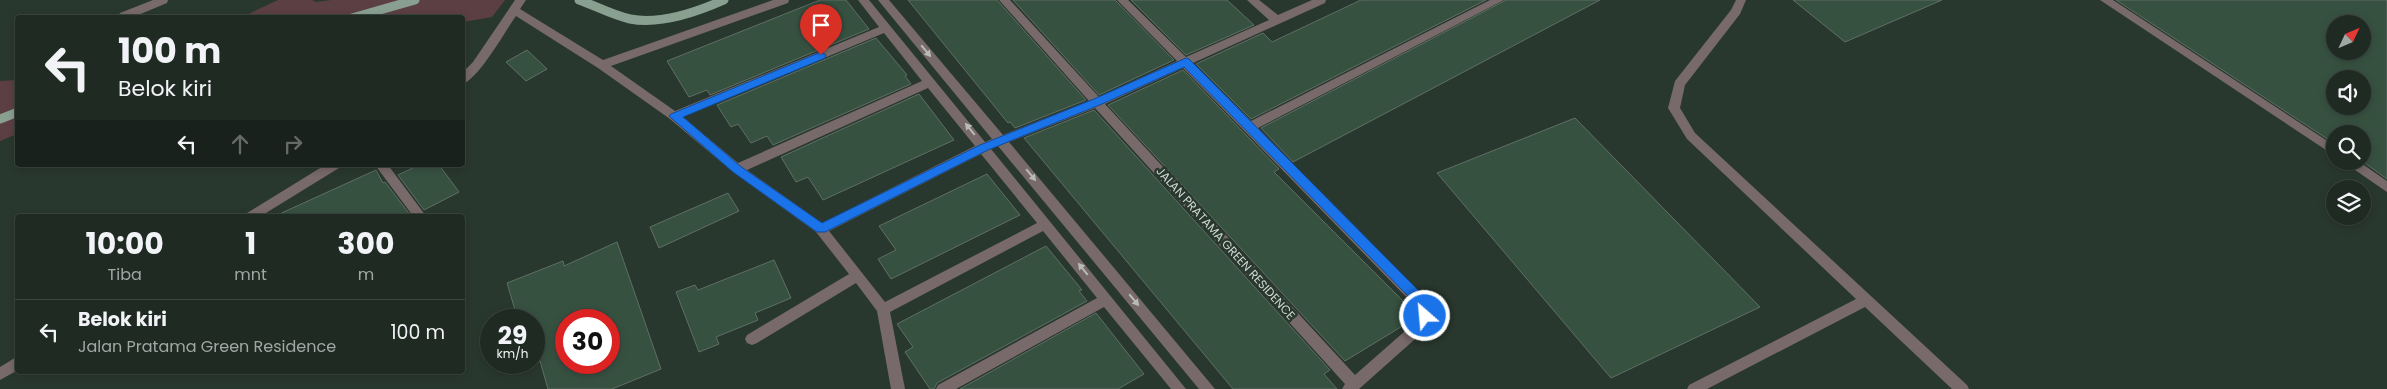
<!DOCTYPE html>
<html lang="id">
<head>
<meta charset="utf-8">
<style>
  :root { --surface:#1f2a22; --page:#2c362f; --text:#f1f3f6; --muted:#a1a7a5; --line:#3c4640 }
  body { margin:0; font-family:Poppins,sans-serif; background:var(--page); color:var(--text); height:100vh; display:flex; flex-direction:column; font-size:19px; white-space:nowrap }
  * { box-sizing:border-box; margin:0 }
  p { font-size:16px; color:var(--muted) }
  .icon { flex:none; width:28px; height:28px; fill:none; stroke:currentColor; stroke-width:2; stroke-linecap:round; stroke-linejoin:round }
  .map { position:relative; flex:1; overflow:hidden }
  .drawer { position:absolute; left:15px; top:214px; width:450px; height:160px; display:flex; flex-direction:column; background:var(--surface); border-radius:5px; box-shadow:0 2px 8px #0003,0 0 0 1px var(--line) }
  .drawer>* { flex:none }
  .hud { position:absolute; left:15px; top:15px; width:450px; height:152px; border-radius:5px; box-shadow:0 2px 8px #0003,0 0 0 1px var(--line); background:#1f2a22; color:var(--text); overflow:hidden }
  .needle { width:32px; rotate:46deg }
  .tools { position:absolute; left:2326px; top:15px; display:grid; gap:10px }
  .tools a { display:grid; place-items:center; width:45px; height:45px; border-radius:50%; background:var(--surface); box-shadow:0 2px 8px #0003,0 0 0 1px var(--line); font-size:25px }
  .speed { position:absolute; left:480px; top:309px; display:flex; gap:10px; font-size:25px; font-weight:700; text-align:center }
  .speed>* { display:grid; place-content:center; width:65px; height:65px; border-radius:50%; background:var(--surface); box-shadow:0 2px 8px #0003,0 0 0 1px var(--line); line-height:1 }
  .speed small { font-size:12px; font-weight:400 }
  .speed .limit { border:8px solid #d22; background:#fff; color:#111 }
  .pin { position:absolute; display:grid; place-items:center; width:42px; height:42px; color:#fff; margin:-51px -21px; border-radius:50% 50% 50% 0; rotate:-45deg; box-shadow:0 0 5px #0007 }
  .pin .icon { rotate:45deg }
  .me { position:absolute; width:55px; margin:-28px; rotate:333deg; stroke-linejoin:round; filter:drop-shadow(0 0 4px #0008) }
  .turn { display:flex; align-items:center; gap:18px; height:105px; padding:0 20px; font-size:22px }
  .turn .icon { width:65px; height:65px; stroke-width:2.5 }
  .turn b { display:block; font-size:35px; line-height:42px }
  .lanes { display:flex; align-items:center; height:48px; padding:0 20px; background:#0003; justify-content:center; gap:25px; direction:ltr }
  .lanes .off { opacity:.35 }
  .eta { display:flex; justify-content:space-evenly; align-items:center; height:85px; text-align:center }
  .eta b { font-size:30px; font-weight:700; line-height:35px }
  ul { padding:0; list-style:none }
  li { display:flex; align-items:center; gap:15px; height:65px; padding:0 20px; border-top:1px solid var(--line) }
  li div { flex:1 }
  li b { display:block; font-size:19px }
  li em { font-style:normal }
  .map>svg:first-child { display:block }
  .green { fill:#5c3f42 }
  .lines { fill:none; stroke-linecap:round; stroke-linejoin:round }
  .stream { stroke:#89a091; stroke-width:9 }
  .building { fill:#375141; stroke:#5f6f64; fill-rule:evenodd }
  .minor { fill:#78696a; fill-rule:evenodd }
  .oneway { fill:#b8bcb7 }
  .route { fill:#1a73e8; stroke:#114b97 }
  .labels { text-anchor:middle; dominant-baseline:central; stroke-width:5; stroke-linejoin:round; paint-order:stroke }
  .street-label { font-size:12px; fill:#ced8d1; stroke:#29382e }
</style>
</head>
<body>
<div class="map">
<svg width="2387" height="389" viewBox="0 0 2387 389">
  <rect width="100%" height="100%" fill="#29382e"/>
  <g class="green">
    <path d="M278 0H312L316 2 331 0H505L492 17 463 22 462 18 242 17Z"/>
    <path d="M17 80V134L0 141V81Z"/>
  </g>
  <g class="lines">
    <g class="stream">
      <path d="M579 0C596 6 612 15 630 19 660 25 697 12 724 0"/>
      <path d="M352 18 415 0"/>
      <path d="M0 119 18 112"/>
    </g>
  </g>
  <g class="building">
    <path d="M820 0H846L869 29 710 95 707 90 689 97 667 61Z"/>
    <path d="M908 0H997L1086 100 1015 128 1010 122 1008 123Z"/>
    <path d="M1013 0H1115L1174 60 1099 95Z"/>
    <path d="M1131 0H1227L1254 25 1186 55Z"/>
    <path d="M1361 0H1486L1251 119 1196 64 1263 33 1272 42Z"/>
    <path d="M1506 0H1600L1293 162 1261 128Z"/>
    <path d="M1793 0H1942L1845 42Z"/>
    <path d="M2116 0H2387V179L2362 161V134H2335V144ZM2335 24H2362V51H2335ZM2335 79H2362V106H2335Z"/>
    <path d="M876 38 907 75 905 76 911 84 773 145 767 136 751 143 738 124 731 127 717 105Z"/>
    <path d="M527 50 547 69 526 81 506 62Z"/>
    <path d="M1183 70 1279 169 1274 172 1416 314 1414 319 1345 361 1108 105Z"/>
    <path d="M919 94 954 140 823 200 808 177 796 182 781 157Z"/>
    <path d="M1094 110 1330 370 1324 374 1337 389H1233L1024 138Z"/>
    <path d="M1575 118 1760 307 1611 378 1437 173Z"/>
    <path d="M419 165H439L459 192 424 210 398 175Z"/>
    <path d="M376 170 383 183 385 182 411 216H275Z"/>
    <path d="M987 174 1020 215 891 279 878 259 896 250 879 226Z"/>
    <path d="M728 193 739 211 659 248 650 227Z"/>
    <path d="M617 242 661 369 612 389H548L540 361 534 364V320H518L507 283 563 261 564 266ZM566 320H609V362H566Z"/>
    <path d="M1046 246 1082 290 1079 291 1087 301 937 383 934 389H930L905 352 913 347 897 324Z"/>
    <path d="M774 260 791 298 755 313 758 320 716 337 719 344 699 352 676 292 695 285 698 290Z"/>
    <path d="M1096 313 1144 374 1118 389H960Z"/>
  </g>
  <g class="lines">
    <g class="minor">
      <path d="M153 0H168L167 3 131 18 118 16 120 13Z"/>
      <path d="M515 0H526L520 9 603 60 773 0H789L788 3 611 66 675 111 879 27 858 0H869L985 142 992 139 878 0H889L1003 135 1089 101 999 0H1010L1099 97 1177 61 1117 0H1128L1186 57 1269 20 1247 0H1259L1278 15 1312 0H1326L1325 3 1193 63 1251 121 1490 0H1504L1258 128 1428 303 1432 316 1423 332 1359 389H1342L1345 384 1095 108 1009 142 1215 389H1199L998 146 991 149 1186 389H1171L1104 307 956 389H936L938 385 1097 298 1043 231 890 312 905 389H891L877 311 856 283 757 343 752 345 747 343 745 339 747 335 849 274 816 232 733 172 670 119 598 68 516 16C505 31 479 79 462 84V73L473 62ZM884 33 922 81 738 163 683 117ZM1183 68 1415 306 1418 316 1413 324 1355 375 1105 104ZM928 88 975 146 822 223 747 170ZM981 154 1037 223 885 302 829 231Z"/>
      <path d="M1736 0H1746L1740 14 1685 85 1680 108 1695 133 1967 385 1969 389H1952L1865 307 1707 389H1687L1689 385 1856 299 1687 139 1668 108 1675 81 1731 10Z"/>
      <path d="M2100 0H2113L2335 146V156Z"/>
      <path d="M2342 161H2358L2387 181V192Z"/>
      <path d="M325 165H341L339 168 261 216H245L247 213Z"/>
      <path d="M375 165H388L426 216H413Z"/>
      <path d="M18 356V370L0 380V367Z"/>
    </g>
  </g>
  <defs><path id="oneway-solid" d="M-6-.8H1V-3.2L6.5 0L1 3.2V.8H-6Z" transform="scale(1.25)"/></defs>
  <g class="oneway">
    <use href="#oneway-solid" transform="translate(926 51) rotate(50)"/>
    <use href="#oneway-solid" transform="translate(970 129) rotate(-129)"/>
    <use href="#oneway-solid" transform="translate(1031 175) rotate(50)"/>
    <use href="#oneway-solid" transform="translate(1083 269) rotate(-129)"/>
    <use href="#oneway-solid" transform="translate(1134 300) rotate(50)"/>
  </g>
  <path class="route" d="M821 52 826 55 825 58 683 117 740 166 822 223 980 145 1094 99 1186 58 1189 59 1418 290 1426 299 1431 316 1425 321 1421 319 1416 305 1409 297 1184 67 1102 104 988 150 825 232H817L733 172 669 116 671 114Z"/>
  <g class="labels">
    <g class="street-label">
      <text transform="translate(1226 243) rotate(48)">JALAN PRATAMA GREEN RESIDENCE</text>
    </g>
  </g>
</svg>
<div class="tools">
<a><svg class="needle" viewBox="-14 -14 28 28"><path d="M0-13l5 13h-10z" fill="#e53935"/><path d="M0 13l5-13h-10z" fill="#a1a7a5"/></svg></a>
<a><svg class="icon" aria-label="sound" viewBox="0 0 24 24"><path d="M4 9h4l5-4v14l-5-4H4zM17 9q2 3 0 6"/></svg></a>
<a><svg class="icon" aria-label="search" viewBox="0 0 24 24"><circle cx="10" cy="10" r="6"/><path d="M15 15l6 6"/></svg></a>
<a><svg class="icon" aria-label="layers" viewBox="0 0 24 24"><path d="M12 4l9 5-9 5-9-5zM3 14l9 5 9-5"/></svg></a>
</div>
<div class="speed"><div>29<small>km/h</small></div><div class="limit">30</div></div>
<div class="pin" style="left:821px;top:55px;background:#d93025"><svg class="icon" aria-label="arrive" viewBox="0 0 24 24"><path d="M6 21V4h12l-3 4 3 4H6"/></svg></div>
<svg class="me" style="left:1425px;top:316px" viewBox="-20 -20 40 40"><circle r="17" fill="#1a73e8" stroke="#fff" stroke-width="3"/><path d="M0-11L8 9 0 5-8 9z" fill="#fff"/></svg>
<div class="hud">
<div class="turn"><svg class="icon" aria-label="left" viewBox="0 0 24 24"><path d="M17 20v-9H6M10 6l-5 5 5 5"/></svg><div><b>100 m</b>Belok kiri</div></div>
<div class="lanes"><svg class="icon" aria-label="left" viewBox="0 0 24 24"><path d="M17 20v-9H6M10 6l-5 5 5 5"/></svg><svg class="icon off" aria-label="ahead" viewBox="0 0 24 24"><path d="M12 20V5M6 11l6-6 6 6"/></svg><svg class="icon off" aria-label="right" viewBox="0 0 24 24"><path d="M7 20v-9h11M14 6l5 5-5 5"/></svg></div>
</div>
<section class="drawer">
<div class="eta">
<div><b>10:00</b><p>Tiba</p></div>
<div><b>1</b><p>mnt</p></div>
<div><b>300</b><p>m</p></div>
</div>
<ul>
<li><svg class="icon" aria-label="left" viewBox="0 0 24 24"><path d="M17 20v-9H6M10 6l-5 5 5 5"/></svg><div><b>Belok kiri</b><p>Jalan Pratama Green Residence</p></div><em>100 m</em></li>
</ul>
</section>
</div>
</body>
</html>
